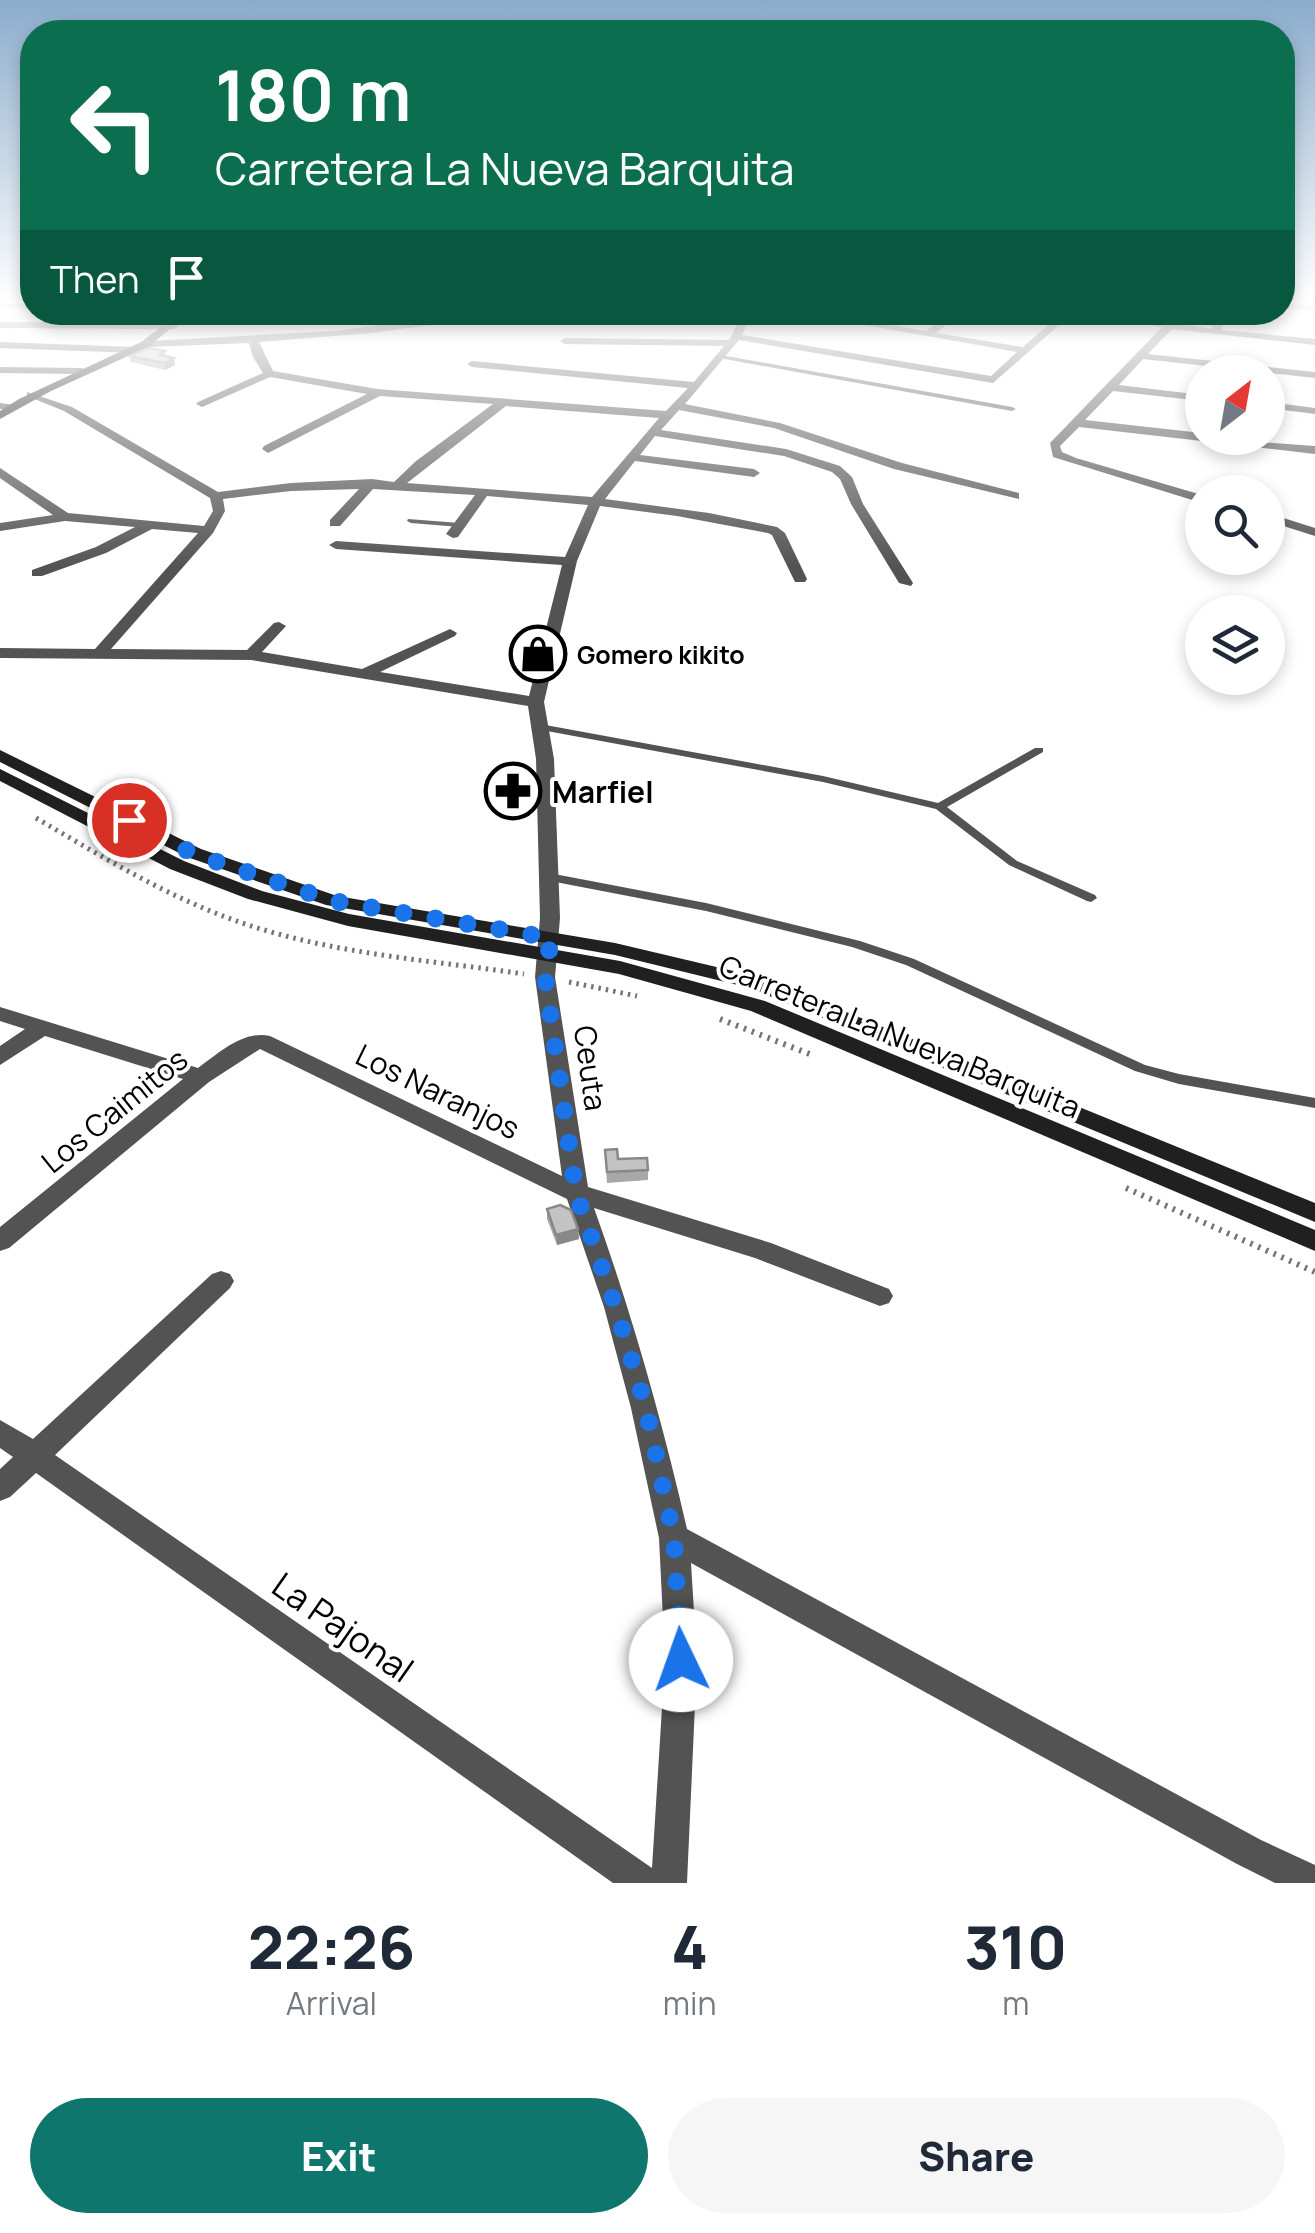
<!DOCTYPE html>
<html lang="en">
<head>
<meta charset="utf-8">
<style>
  :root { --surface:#fff; --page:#f6f6f7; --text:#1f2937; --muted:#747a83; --accent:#0f766e }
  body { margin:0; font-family:Manrope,sans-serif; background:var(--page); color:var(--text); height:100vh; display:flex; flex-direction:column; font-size:38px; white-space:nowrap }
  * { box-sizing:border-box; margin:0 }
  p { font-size:32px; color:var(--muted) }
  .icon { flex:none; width:55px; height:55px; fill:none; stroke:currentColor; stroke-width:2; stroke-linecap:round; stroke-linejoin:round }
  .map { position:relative; height:1883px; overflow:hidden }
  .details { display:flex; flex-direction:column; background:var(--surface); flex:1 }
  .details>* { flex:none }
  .hud { position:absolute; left:20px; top:20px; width:1275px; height:305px; border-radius:40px; box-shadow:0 5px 15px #0003; background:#0b6e4f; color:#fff; overflow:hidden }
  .needle { width:65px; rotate:31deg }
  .tools { position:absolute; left:1185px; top:355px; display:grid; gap:20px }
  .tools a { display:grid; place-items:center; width:100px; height:100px; border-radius:50%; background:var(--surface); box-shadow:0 5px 15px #0003; font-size:50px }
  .pin { position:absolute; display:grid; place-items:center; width:85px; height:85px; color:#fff; margin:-42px; border:5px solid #fff; border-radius:50%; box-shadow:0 2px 10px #0007 }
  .me { position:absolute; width:110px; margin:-55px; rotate:357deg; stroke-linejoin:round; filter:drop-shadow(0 0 8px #0008) }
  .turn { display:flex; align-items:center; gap:35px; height:210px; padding:0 30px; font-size:45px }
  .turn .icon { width:130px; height:130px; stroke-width:2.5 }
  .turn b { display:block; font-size:70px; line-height:85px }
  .then { display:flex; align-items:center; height:95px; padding:0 30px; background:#0003; gap:20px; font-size:38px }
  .eta { display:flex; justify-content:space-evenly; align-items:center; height:170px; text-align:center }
  .eta b { font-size:60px; font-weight:800; line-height:70px }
  .action { display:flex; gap:20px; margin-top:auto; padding:20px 30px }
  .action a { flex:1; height:115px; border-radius:60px; background:var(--accent); color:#fff; font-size:40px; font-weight:800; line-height:115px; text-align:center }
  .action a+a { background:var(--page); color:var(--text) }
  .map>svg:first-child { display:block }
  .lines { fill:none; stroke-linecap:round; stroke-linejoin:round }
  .path-far1 { stroke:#757575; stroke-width:5; stroke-dasharray:2.5 5; stroke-linecap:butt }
  .path { stroke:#757575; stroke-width:6; stroke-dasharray:2.5 6; stroke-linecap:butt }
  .lane { fill:#535353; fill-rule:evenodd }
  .street { fill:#535353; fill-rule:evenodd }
  .secondary { fill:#202020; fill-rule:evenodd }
  .wall { fill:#a8a8a8 }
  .shaded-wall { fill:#888 }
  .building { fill:#c3c3c3; stroke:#888; stroke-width:2.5 }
  .route { stroke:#1a73e8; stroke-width:18; stroke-dasharray:0 32.4 }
  .labels { text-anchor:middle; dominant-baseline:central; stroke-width:8; stroke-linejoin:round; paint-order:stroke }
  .far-poi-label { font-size:25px; font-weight:bold; fill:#000; stroke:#fff; text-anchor:start }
  .poi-label { font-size:30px; font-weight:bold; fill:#000; stroke:#fff; text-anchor:start }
  .street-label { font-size:30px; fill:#000; stroke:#fff }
  .near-street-label { font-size:35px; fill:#000; stroke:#fff }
</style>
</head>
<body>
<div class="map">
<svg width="1315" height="1883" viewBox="0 0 1315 1883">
  <rect width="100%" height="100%" fill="#fff"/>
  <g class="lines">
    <g class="path-far1">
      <path d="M36 818C108 860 180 905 261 929 346 955 436 961 524 974"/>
      <path d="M569 982 637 996"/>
    </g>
    <g class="path">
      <path d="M720 1019 812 1055"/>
      <path d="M1126 1188 1315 1272"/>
    </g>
    <g class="lane">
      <path d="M721 355 1012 407 1016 409 1012 411 719 358V356Z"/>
      <path d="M408 519 460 523 464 525 460 527 411 523 407 521Z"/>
      <path d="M540 724 823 776 938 803 1035 748H1043V752L947 807 1017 861 1095 895 1097 898 1091 902 1087 901 1009 865 936 809 823 782 536 729V725Z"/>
      <path d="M549 873 706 903 860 941 914 959 1145 1065 1179 1074 1315 1098V1108L1179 1084 1135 1071 906 965 852 947 706 911 545 880 543 877Z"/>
    </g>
    <g class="street">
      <rect x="0" y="303" width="32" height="5"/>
      <path d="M1282 303 1315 305V311L1282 307Z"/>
      <path d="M442 312H452L454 318 445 323 372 333 259 342 273 371 377 389 666 411 688 388 472 367 467 364 472 361 694 382 724 346 565 344 560 341 565 338 729 340 743 312H753L742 335 991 376 1017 352 792 312H816L926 331 952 312H963L936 333 1023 347 1049 324 1058 326 993 383 739 340 685 404 780 423 902 463 1019 493V499L894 469 774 428 679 410 661 430 786 449 840 466 852 477 863 504 913 583 911 586 899 583 851 504 840 479 832 472 784 456 655 436 640 455 754 469 760 473 754 477 635 461 605 499 709 513 777 527 785 533 807 579 805 582H795L772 535 768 533 677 516 600 506 577 561 544 702 554 759 560 918 555 977 588 1187 771 1243 889 1289 893 1296 889 1303 880 1306 755 1258 594 1208C632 1314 662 1420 687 1529L1261 1840 1315 1865V1883H1275L1237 1864 691 1563 697 1660 687 1883H613L36 1473 10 1497 0 1501V1469L13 1457 0 1448V1420L33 1439 212 1274 221 1271 230 1274 234 1281 230 1288 55 1455 652 1868 665 1660 659 1538 631 1408 604 1307 567 1199 260 1049 209 1082 9 1248 0 1251V1227L183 1079 45 1036 0 1065V1046L25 1029 0 1021V1007L198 1068C219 1053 243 1030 270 1036L562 1176 535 977 540 918 536 759 528 706 251 660 0 658V648L95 649 198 533 152 529 106 553 42 576H32V570L96 547 135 527 65 521 0 531V523L53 515 0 478V468L68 513 204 526 213 511 210 498 64 411 27 396V392L72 407 218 492 291 483 372 479 394 482 416 461 493 404 380 396 268 453 262 449 264 446 367 394 270 377 202 407 196 404 198 402 263 373 253 357 249 343 149 347 144 344 149 341 335 331 442 317ZM506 406 659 418 592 497 407 483ZM359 489 330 520V526H340L373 489 475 495 446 534 453 538 458 537 487 496 588 505 565 557 336 541 329 545 336 549 562 565 529 696 380 672 455 636 457 633 450 629 362 669 262 652 286 626 279 622 274 623 247 650 111 649 213 533 225 511 223 499 291 491Z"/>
      <path d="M556 312H589L599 316 594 319Z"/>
      <path d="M1078 312H1104L1212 329 1213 312H1223L1222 330 1315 339V345L1172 329 1148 354 1315 372V378L1143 359 1119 385 1202 395V401L1113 391 1085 420 1202 433V438L1315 446V454L1079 427 1060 446 1062 452 1076 458 1202 495V503L1053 457 1050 443 1162 327Z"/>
      <path d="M0 322 174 323 179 326 174 329 0 328Z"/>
      <path d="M0 342 136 347 141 350 136 353 0 348Z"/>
      <path d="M0 367 82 368 87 371 82 374 0 373Z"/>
      <path d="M1268 402 1315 408V414L1268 408Z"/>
      <path d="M0 403 15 405 17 407 11 410 0 409Z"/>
      <path d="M1268 513 1315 528V536L1268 521Z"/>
    </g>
    <g class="secondary">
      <path d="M181 312H191L148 347 51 391 0 419V411L19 399 141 342Z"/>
      <path d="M0 750 201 849 337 896 615 943 763 978 1315 1203V1222L750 988 615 955 326 905 187 857 0 762Z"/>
      <path d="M0 769 184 861 262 891 349 914 620 961 765 1001 1315 1230V1251L751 1011 619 974 348 926 248 899 170 869 0 781Z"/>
    </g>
  </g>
  <g class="wall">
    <path d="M165 351 166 357 175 365 165 370 131 362 129 356Z"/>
    <path d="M605 1150 618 1159 648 1170V1180L607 1183Z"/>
    <path d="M547 1209 578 1229 579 1239 557 1245 547 1219Z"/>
  </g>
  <g class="shaded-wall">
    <path d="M174 358 175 365 165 370 164 363Z"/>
    <path d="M578 1229 579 1239 557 1245 556 1235Z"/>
  </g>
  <g class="building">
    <path d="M149 348 165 351 160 355 174 358 164 363 129 356Z"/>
    <path d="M617 1149 618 1159 647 1158 648 1170 607 1172 605 1150Z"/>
    <path d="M560 1205 571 1210 578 1229 556 1235 547 1209Z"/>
  </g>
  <linearGradient id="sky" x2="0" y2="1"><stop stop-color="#8baccc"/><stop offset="0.53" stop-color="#fff"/><stop offset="1" stop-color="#fff" stop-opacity="0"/></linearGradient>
  <rect width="1315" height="567" fill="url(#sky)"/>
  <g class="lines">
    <path class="route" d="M129 820 194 854 333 901 551 938 545 977 576 1193 616 1308 646 1408 674 1538 681 1660"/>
  </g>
  <defs>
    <g id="shop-ring" transform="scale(2.875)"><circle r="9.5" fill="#fff" stroke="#000" stroke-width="1.5"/><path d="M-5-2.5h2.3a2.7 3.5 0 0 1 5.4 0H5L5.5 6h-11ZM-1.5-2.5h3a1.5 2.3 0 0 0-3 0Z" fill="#000"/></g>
    <g id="pharmacy-ring" transform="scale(2.875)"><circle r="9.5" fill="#fff" stroke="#000" stroke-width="1.5"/><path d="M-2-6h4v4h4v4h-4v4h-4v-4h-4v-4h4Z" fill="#000"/></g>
  </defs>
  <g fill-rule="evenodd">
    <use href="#shop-ring" x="538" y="654"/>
    <use href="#pharmacy-ring" x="513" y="791"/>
  </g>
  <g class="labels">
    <g class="far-poi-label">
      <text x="577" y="654">Gomero kikito</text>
    </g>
    <g class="poi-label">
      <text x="552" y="791">Marfiel</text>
    </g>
    <g class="street-label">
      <text transform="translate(900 1036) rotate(22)">Carretera La Nueva Barquita</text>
      <text transform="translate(591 1068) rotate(82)">Ceuta</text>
      <text transform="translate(438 1091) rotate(26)">Los Naranjos</text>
      <text transform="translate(114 1110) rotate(-39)">Los Caimitos</text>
    </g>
    <g class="near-street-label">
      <text transform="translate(343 1627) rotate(35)">La Pajonal</text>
    </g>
  </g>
</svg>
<div class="tools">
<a><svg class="needle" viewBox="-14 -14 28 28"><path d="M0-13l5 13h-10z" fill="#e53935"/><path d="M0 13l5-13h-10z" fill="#747a83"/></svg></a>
<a><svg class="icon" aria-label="search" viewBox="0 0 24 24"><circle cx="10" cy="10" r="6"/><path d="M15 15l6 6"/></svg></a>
<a><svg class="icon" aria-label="layers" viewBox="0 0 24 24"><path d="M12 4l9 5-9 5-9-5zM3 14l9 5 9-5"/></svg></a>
</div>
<div class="pin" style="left:129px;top:820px;background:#d93025"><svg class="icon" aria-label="arrive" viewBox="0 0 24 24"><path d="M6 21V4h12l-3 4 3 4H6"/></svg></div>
<svg class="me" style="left:681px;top:1660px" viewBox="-20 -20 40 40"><circle r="19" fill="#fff"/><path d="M0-13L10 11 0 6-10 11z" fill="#1a73e8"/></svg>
<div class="hud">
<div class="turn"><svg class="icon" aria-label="left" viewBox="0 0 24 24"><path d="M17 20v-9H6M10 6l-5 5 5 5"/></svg><div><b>180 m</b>Carretera La Nueva Barquita</div></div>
<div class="then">Then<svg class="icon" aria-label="arrive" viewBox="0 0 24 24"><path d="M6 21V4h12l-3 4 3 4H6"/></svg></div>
</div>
</div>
<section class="details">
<div class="eta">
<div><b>22:26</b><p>Arrival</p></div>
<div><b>4</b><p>min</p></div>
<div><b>310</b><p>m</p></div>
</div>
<div class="action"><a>Exit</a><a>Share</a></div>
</section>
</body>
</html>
